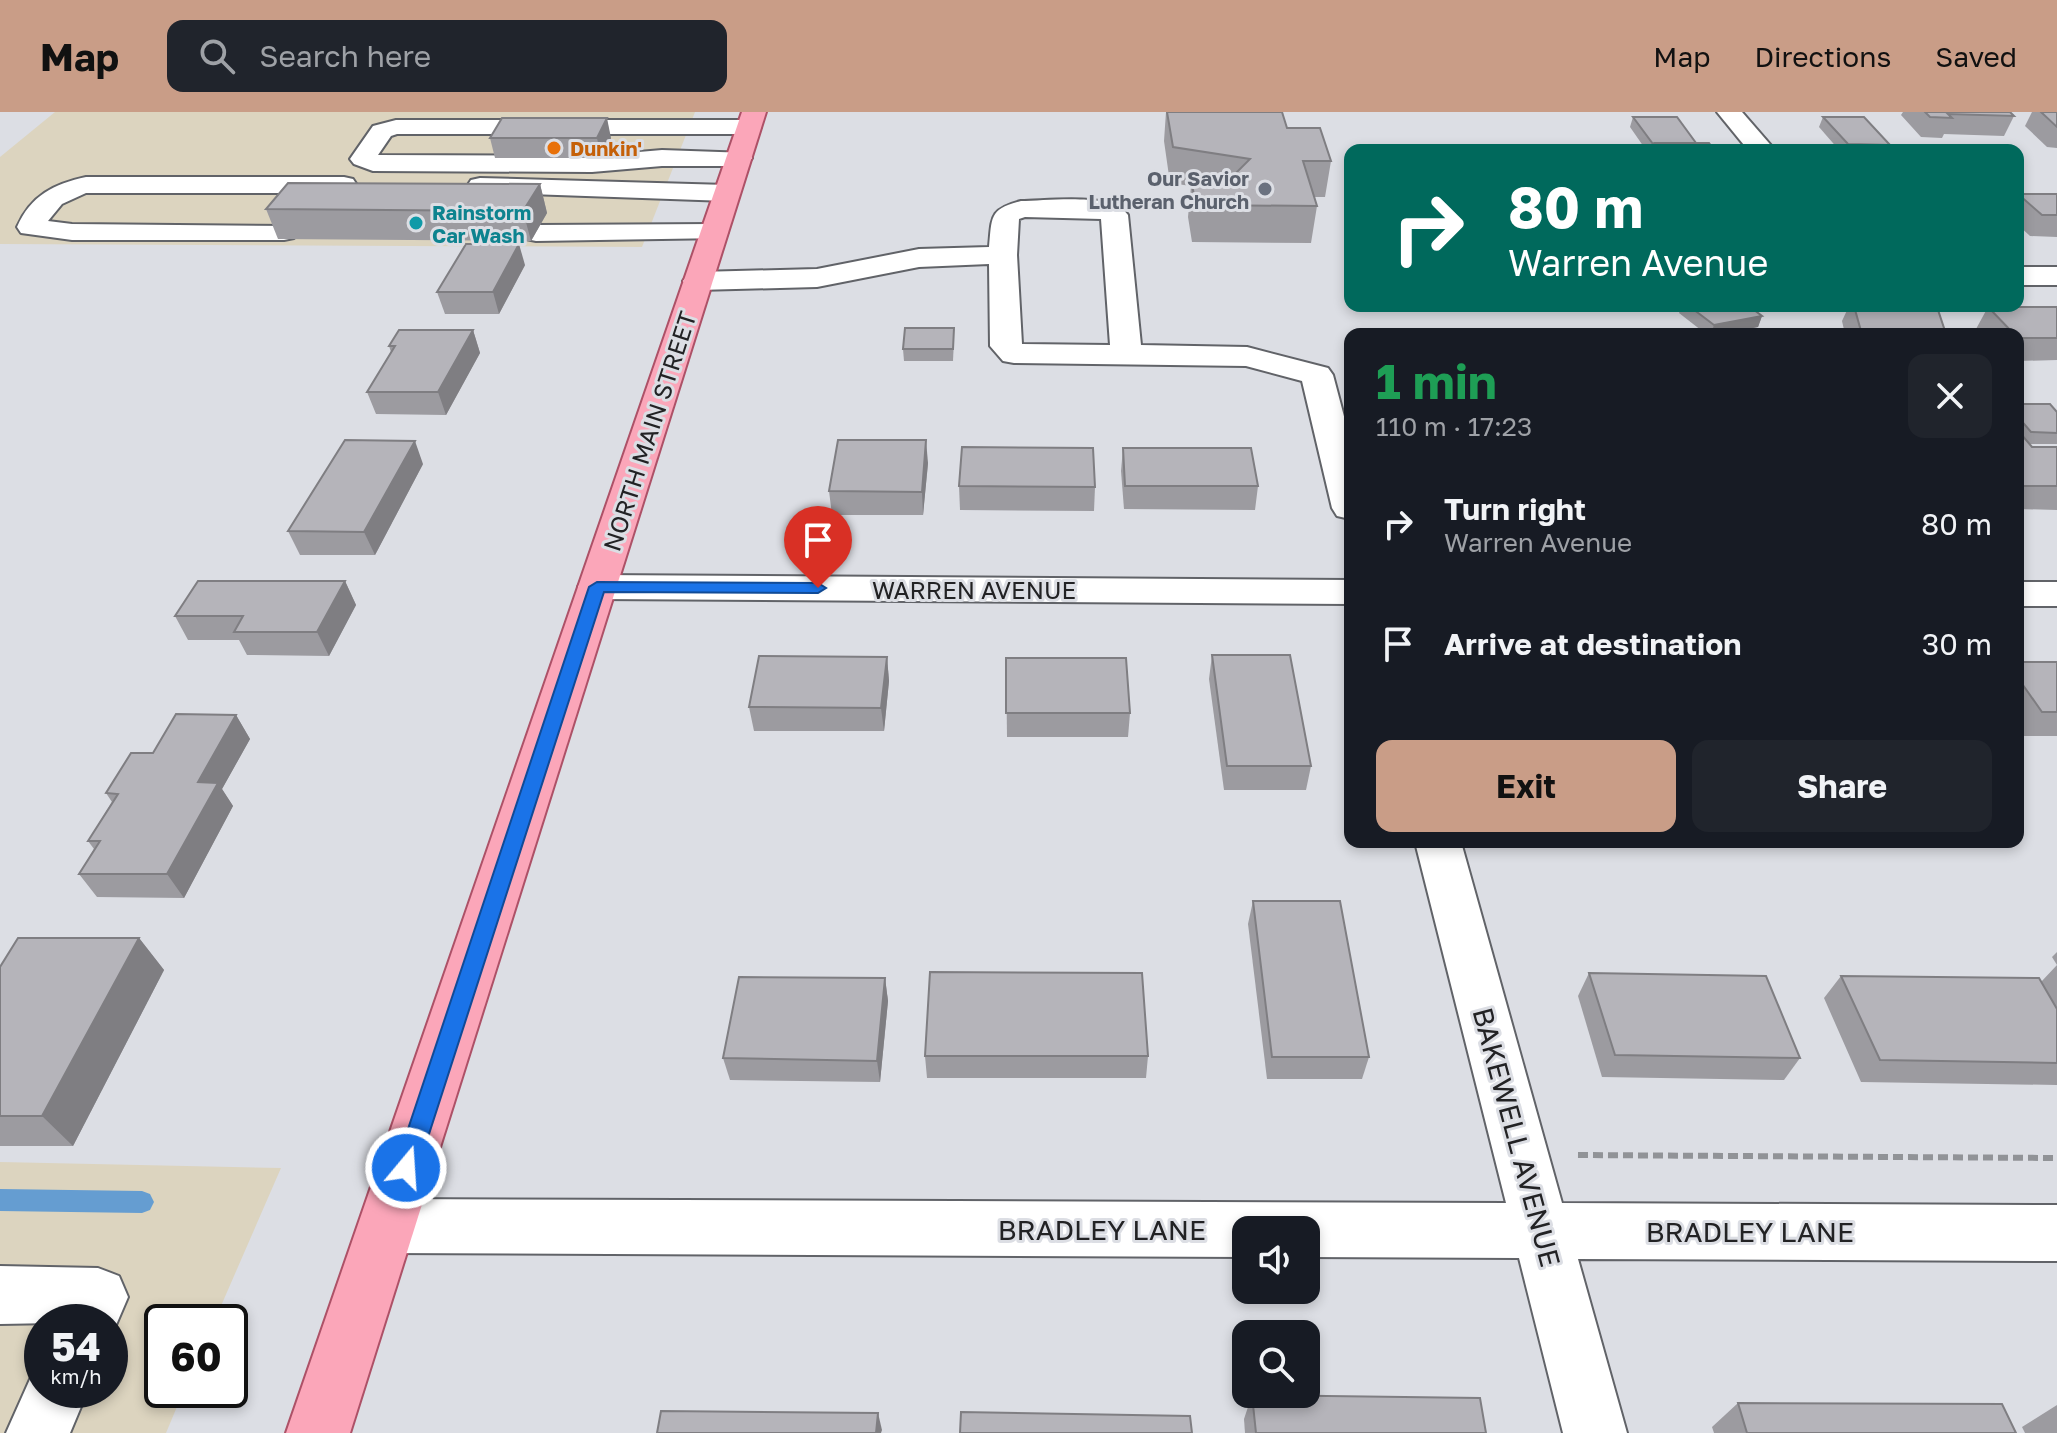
<!DOCTYPE html>
<html lang="en">
<head>
<meta charset="utf-8">
<style>
  :root { --surface:#171b24; --page:#20242c; --text:#f1f3f6; --muted:#9ea1a6; --accent:#c99d87 }
  body { margin:0; font-family:"Golos Text",sans-serif; background:var(--page); color:var(--text); height:100vh; display:flex; flex-direction:column; font-size:30px; white-space:nowrap }
  * { box-sizing:border-box; margin:0 }
  p { font-size:26px; color:var(--muted) }
  .icon { flex:none; width:44px; height:44px; fill:none; stroke:currentColor; stroke-width:2; stroke-linecap:round; stroke-linejoin:round }
  .map { position:relative; flex:1; overflow:hidden }
  .side { position:absolute; left:1344px; top:216px; width:680px; height:520px; display:flex; flex-direction:column; background:var(--surface); border-radius:16px; box-shadow:0 4px 12px #0003 }
  .side>* { flex:none }
  .top-card { position:absolute; left:1344px; top:32px; width:680px; height:168px; border-radius:16px; box-shadow:0 4px 12px #0003; background:#00695c; color:#fff; overflow:hidden }
  .controls { position:absolute; left:1232px; top:1104px; display:grid; gap:16px }
  .controls a { display:grid; place-items:center; width:88px; height:88px; border-radius:16px; background:var(--surface); box-shadow:0 4px 12px #0003; font-size:40px }
  .speed { position:absolute; left:24px; top:1192px; display:flex; gap:16px; font-size:40px; font-weight:700; text-align:center }
  .speed>* { display:grid; place-content:center; width:104px; height:104px; border-radius:50%; background:var(--surface); box-shadow:0 4px 12px #0003; line-height:1 }
  .speed small { font-size:20px; font-weight:400 }
  .speed .limit { border:4px solid #111; border-radius:12px; background:#fff; color:#111 }
  .pin { position:absolute; display:grid; place-items:center; width:68px; height:68px; color:#fff; margin:-82px -34px; border-radius:50% 50% 50% 0; rotate:-45deg; box-shadow:0 0 8px #0007 }
  .pin .icon { rotate:45deg }
  .me { position:absolute; width:88px; margin:-44px; rotate:18deg; stroke-linejoin:round; filter:drop-shadow(0 0 6px #0008) }
  .turn { display:flex; align-items:center; gap:28px; height:168px; padding:0 32px; font-size:36px }
  .turn .icon { width:104px; height:104px; stroke-width:2.5 }
  .turn b { display:block; font-size:56px; line-height:68px }
  .round { display:grid; place-items:center; flex:none; width:84px; height:84px; border-radius:16px; background:var(--page) }
  .overview { display:flex; align-items:center; justify-content:space-between; height:136px; padding:0 32px }
  h1 { font-size:48px; font-weight:700; line-height:60px; color:#1e9e55 }
  .button { display:flex; gap:16px; margin-top:auto; padding:16px 32px }
  .button a { flex:1; height:92px; border-radius:16px; background:var(--accent); color:#111; font-size:32px; font-weight:700; line-height:92px; text-align:center }
  .button a+a { background:var(--page); color:var(--text) }
  ul { padding:0; list-style:none }
  li { display:flex; align-items:center; gap:24px; height:120px; padding:0 32px }
  li div { flex:1 }
  li b { display:block; font-size:30px }
  li em { font-style:normal }
  header { display:flex; align-items:center; gap:48px; box-sizing:border-box; height:112px; padding:0 40px; background:var(--accent); color:#111 }
  header strong { font-size:38px }
  nav { display:flex; gap:44px; margin-inline-start:auto; font-size:28px }
  .search { width:560px; height:72px; background:var(--page); display:flex; align-items:center; gap:20px; box-sizing:border-box; padding:0 28px; border-radius:16px; color:var(--muted); font-size:30px }
  .map>svg:first-child { display:block }
  .commercial { fill:#dcd4bf; fill-rule:evenodd }
  .lines { fill:none; stroke-linecap:round; stroke-linejoin:round }
  .stream { fill:#659dd1; fill-rule:evenodd }
  .minor-casing { stroke:#616368; stroke-width:4 }
  .major-casing { stroke:#ad5167; stroke-width:4 }
  .path { stroke:#919397; stroke-width:6; stroke-dasharray:10 5; stroke-linecap:butt }
  .minor { fill:#fff; fill-rule:evenodd }
  .major { fill:#fba6b9; fill-rule:evenodd }
  .wall { fill:#9c9ba0 }
  .shaded-wall { fill:#7f7e82 }
  .building { fill:#b5b4ba; stroke:#7f7e82; stroke-width:2 }
  .route { fill:#1a73e8; stroke:#114b97; stroke-width:2 }
  .food-dot { fill:#e8710a; stroke:#dcdee4; stroke-width:3 }
  .worship-dot { fill:#6b7280; stroke:#dcdee4; stroke-width:3 }
  .culture-dot { fill:#0f9aa8; stroke:#dcdee4; stroke-width:3 }
  .labels { text-anchor:middle; dominant-baseline:central; stroke-width:6; stroke-linejoin:round; paint-order:stroke }
  .far-food-label { font-size:20px; font-weight:bold; fill:#c56008; stroke:#dcdee4; text-anchor:start }
  .far-worship-label { font-size:20px; font-weight:bold; fill:#5b616d; stroke:#dcdee4; text-anchor:end }
  .far-culture-label { font-size:20px; font-weight:bold; fill:#0d838f; stroke:#dcdee4; text-anchor:start }
  .street-label { font-size:24px; fill:#222224; stroke:#dcdee4 }
  .near-street-label { font-size:28px; fill:#222224; stroke:#dcdee4 }
</style>
</head>
<body>
<header>
<strong>Map</strong>
<div class="search"><svg class="icon" aria-label="search" viewBox="0 0 24 24"><circle cx="10" cy="10" r="6"/><path d="M15 15l6 6"/></svg>Search here</div>
<nav><a>Map</a><a>Directions</a><a>Saved</a></nav>
</header>
<div class="map">
<svg width="2057" height="1321" viewBox="0 0 2057 1321">
  <rect width="100%" height="100%" fill="#dcdee4"/>
  <g class="commercial">
    <path d="M55 0H695L642 135 0 132V45Z"/>
    <path d="M0 1050 281 1056 214 1210H162V1278H184L166 1321H0ZM42 1210H110V1278H42Z"/>
  </g>
  <g class="lines">
    <path class="stream" d="M0 1077 142 1079 150 1082 154 1090 150 1098 142 1101 0 1099Z"/>
    <g class="minor-casing">
      <g id="minor">
        <path d="M1717 0H1742L1775 38H1748Z"/>
        <path d="M396 8H749L758 10 761 15 758 20 749 22H397L391 24 378 43 592 44 662 38 748 41 752 46 748 51 739 54H662L592 60 373 59 354 52 350 47 373 14Z"/>
        <path d="M86 65H344L353 67 357 73 353 79 344 81H86L62 92 48 109 72 112 294 114 298 120 294 126 284 128H72L21 121 17 115C31 83 54 72 86 65Z"/>
        <path d="M480 66 727 73 736 75 740 81 736 87 727 89 471 80 467 74 471 68Z"/>
        <path d="M1021 89C1048 89 1112 80 1128 103L1141 233 1247 235 1328 256 1333 263 1350 327V407L1337 404 1332 396 1302 269 1246 254 1014 251 1003 249 990 234 989 152 919 155 817 175 698 178 688 175 683 169 688 163 698 160 817 157 919 137 989 135C992 105 989 97 1021 89ZM1025 105 1101 107 1110 233 1022 232 1017 143 1019 107Z"/>
        <path d="M714 112 724 114 728 120 724 126 536 129 526 127 522 121 526 115 536 113Z"/>
        <rect x="2018" y="155" width="39" height="18"/>
        <path d="M597 463 1350 468V492L597 487 583 484 578 475 583 466Z"/>
        <rect x="2018" y="470" width="39" height="24"/>
        <path d="M1415 730H1461L1562 1091 2057 1093V1149L1578 1147 1627 1321H1563L1519 1146 1306 1145V1118H1246V1145L387 1141 367 1133 358 1114 367 1095 387 1087 1506 1091Z"/>
        <path d="M0 1154 98 1156 119 1164 128 1185 110 1227V1210L0 1212Z"/>
        <path d="M42 1253V1278H88L70 1321H6L35 1256Z"/>
      </g>
    </g>
    <g class="major-casing">
      <path id="major" d="M742 0H766L350 1321H286Z"/>
    </g>
    <path class="path" d="M1578 1043 2057 1046"/>
    <use href="#minor" class="minor"/>
    <use href="#major" class="major"/>
  </g>
  <g class="wall">
    <path d="M1166 0H1282L1287 16 1331 49 1325 85H1314L1317 94 1311 131 1192 130 1188 105 1191 74 1170 71 1164 29Z"/>
    <path d="M1903 0H2010L2014 4 2004 24 1944 22 1942 26 1921 25 1901 3Z"/>
    <path d="M2032 0H2057V36L2047 35 2025 14Z"/>
    <path d="M1633 5 1696 31 1714 38H1646L1630 15Z"/>
    <path d="M1823 5 1890 33 1888 38H1839L1819 15Z"/>
    <path d="M490 26H611L601 46H495Z"/>
    <path d="M540 72 547 101 531 129 278 127 266 97Z"/>
    <path d="M2018 82H2057V125L2030 124 2018 113Z"/>
    <path d="M525 153 499 202H445L437 180Z"/>
    <path d="M1682 194H1749L1762 204 1758 215 1723 222H1706L1679 201Z"/>
    <path d="M1849 194H1906L1946 222H1845L1842 209Z"/>
    <path d="M1988 195H2057V248L2018 249V222H1981L1976 217Z"/>
    <path d="M473 218 480 241 446 303 376 302 367 280 391 240 389 234Z"/>
    <path d="M954 227 953 249H904L903 237Z"/>
    <path d="M2018 292 2057 300V332H2030L2032 335H2057V398L2018 397Z"/>
    <path d="M1123 336 1258 374 1255 398 1124 397 1121 359Z"/>
    <path d="M928 351 923 403H832L829 379Z"/>
    <path d="M423 352 375 443H300L288 419Z"/>
    <path d="M959 374 1095 375 1094 399 960 398Z"/>
    <path d="M345 469 356 493 329 544 247 543 239 528H188L175 504Z"/>
    <path d="M1212 543 1311 654 1306 678H1224L1209 567Z"/>
    <path d="M887 545 889 569 884 619H754L749 595Z"/>
    <path d="M1006 546 1130 601 1128 625H1007Z"/>
    <path d="M2018 550H2057V624H2024L2018 615Z"/>
    <path d="M236 603 250 627 222 677 233 694 184 786 97 785 79 762 94 737 88 729 112 690 106 681 153 641Z"/>
    <path d="M1253 789 1369 945 1362 967H1267L1248 812Z"/>
    <path d="M139 826 164 858 73 1034H0V855Z"/>
    <path d="M2057 840V853L2052 845Z"/>
    <path d="M2057 853V973L1861 970 1824 886 1841 864 2041 870Z"/>
    <path d="M1589 861 1800 946 1784 968 1602 965 1578 884Z"/>
    <path d="M885 866 888 889 880 970 730 968 723 946Z"/>
    <path d="M925 944H1148L1146 966H927Z"/>
    <path d="M1252 1283 1486 1321H1245L1244 1307Z"/>
    <path d="M1738 1291 2016 1321H1714L1712 1315Z"/>
    <path d="M2057 1293V1321H2025L2022 1315Z"/>
  </g>
  <g class="shaded-wall">
    <path d="M607 6 611 26 601 46 597 26Z"/>
    <path d="M540 72 547 101 531 129 523 99Z"/>
    <path d="M519 132 525 153 499 202 493 180Z"/>
    <path d="M1762 204 1758 215 1723 222H1711L1714 213Z"/>
    <path d="M473 218 480 241 446 303 438 280Z"/>
    <path d="M926 328 928 351 923 403 922 380Z"/>
    <path d="M415 329 423 352 375 443 364 420Z"/>
    <path d="M345 469 356 493 329 544 317 520Z"/>
    <path d="M887 545 889 569 884 619 881 596Z"/>
    <path d="M236 603 250 627 222 677 233 694 184 786 167 762 198 670Z"/>
    <path d="M139 826 164 858 73 1034 42 1004Z"/>
    <path d="M885 866 888 889 880 970 877 949Z"/>
    <path d="M878 1301 882 1318 881 1321H876Z"/>
  </g>
  <g class="building">
    <path d="M1167 0H1282L1287 16H1320L1331 49H1303L1317 94 1196 93 1191 68H1229L1250 47 1173 35Z"/>
    <path d="M1925 0H2010L2014 4 1948 2 1952 6 1930 5Z"/>
    <path d="M2041 0H2057V15Z"/>
    <path d="M1633 5H1677L1696 31H1655L1653 32Z"/>
    <path d="M1823 5H1864L1890 33 1848 32Z"/>
    <path d="M502 6H607L597 26H490Z"/>
    <path d="M1655 31H1709L1714 38H1660Z"/>
    <path d="M288 71 540 72 523 99 266 97Z"/>
    <path d="M2018 82H2057V103H2042Z"/>
    <path d="M466 132H519L493 180H437Z"/>
    <path d="M1689 194H1749L1762 204 1714 213Z"/>
    <path d="M1854 194H1906L1938 198 1946 222H1887L1861 219Z"/>
    <path d="M1988 195H2057V226H2018V222H2014Z"/>
    <path d="M905 216H954L953 237H903Z"/>
    <path d="M399 218H473L438 280H367L395 234H389Z"/>
    <path d="M2018 292H2050L2057 300V321L2031 320 2018 305Z"/>
    <path d="M2018 322H2021L2032 335H2057V374H2020L2018 372Z"/>
    <path d="M345 328 415 329 364 420 288 419Z"/>
    <path d="M838 328H926L922 380 829 379Z"/>
    <path d="M962 335 1093 336 1095 375 959 374Z"/>
    <path d="M1123 336H1251L1258 374H1125Z"/>
    <path d="M198 469H345L317 520H234L243 504H175Z"/>
    <path d="M1212 543H1290L1311 654H1227Z"/>
    <path d="M759 544 887 545 881 596 749 595Z"/>
    <path d="M1006 546H1126L1130 601H1006Z"/>
    <path d="M2018 550H2057V600H2042L2018 566Z"/>
    <path d="M176 602 236 603 198 670 218 671 167 762H79L100 729H88L118 682 106 681 131 641H153Z"/>
    <path d="M1253 789H1340L1369 945H1272Z"/>
    <path d="M18 826H139L42 1004H0V855Z"/>
    <path d="M930 860 1142 861 1148 944H925Z"/>
    <path d="M1589 861 1766 864 1800 946 1615 943Z"/>
    <path d="M1841 864 2039 866 2057 897V951L1880 948Z"/>
    <path d="M739 865 885 866 877 949 723 946Z"/>
    <path d="M1252 1283 1480 1286 1486 1321H1256Z"/>
    <path d="M1738 1291 2002 1292 2016 1321H1747Z"/>
    <path d="M661 1299 878 1301 876 1321H657Z"/>
    <path d="M961 1300 1190 1304 1192 1321H960Z"/>
  </g>
  <path class="route" d="M597 470 818 471 826 476 818 481 604 480 418 1056 414 1064 406 1067 398 1064 395 1056 589 475Z"/>
  <circle class="food-dot" cx="554" cy="36" r="8"/>
  <circle class="worship-dot" cx="1265" cy="77" r="8"/>
  <circle class="culture-dot" cx="416" cy="111" r="8"/>
  <g class="labels">
    <g class="far-food-label">
      <text x="570" y="36">Dunkin'</text>
    </g>
    <g class="far-worship-label">
      <text x="1249" y="66">Our Savior<tspan x="1249" dy="23">Lutheran Church</tspan></text>
    </g>
    <g class="far-culture-label">
      <text x="432" y="100">Rainstorm<tspan x="432" dy="23">Car Wash</tspan></text>
    </g>
    <g class="street-label">
      <text transform="translate(649 319) rotate(-72)">NORTH MAIN STREET</text>
      <text x="974" y="477">WARREN AVENUE</text>
    </g>
    <g class="near-street-label">
      <text transform="translate(1517 1025) rotate(75)">BAKEWELL AVENUE</text>
      <text x="1102" y="1117">BRADLEY LANE</text>
      <text x="1750" y="1119">BRADLEY LANE</text>
    </g>
  </g>
</svg>
<div class="controls">
<a><svg class="icon" aria-label="sound" viewBox="0 0 24 24"><path d="M4 9h4l5-4v14l-5-4H4zM17 9q2 3 0 6"/></svg></a>
<a><svg class="icon" aria-label="search" viewBox="0 0 24 24"><circle cx="10" cy="10" r="6"/><path d="M15 15l6 6"/></svg></a>
</div>
<div class="speed"><div>54<small>km/h</small></div><div class="limit">60</div></div>
<div class="pin" style="left:818px;top:476px;background:#d93025"><svg class="icon" aria-label="arrive" viewBox="0 0 24 24"><path d="M6 21V4h12l-3 4 3 4H6"/></svg></div>
<svg class="me" style="left:406px;top:1056px" viewBox="-20 -20 40 40"><circle r="17" fill="#1a73e8" stroke="#fff" stroke-width="3"/><path d="M0-11L8 9 0 5-8 9z" fill="#fff"/></svg>
<div class="top-card">
<div class="turn"><svg class="icon" aria-label="right" viewBox="0 0 24 24"><path d="M7 20v-9h11M14 6l5 5-5 5"/></svg><div><b>80 m</b>Warren Avenue</div></div>
</div>
<section class="side">
<div class="overview"><div><h1>1 min</h1><p>110 m · 17:23</p></div><a class="round"><svg class="icon" aria-label="close" viewBox="0 0 24 24"><path d="M6 6l12 12M18 6L6 18"/></svg></a></div>
<ul>
<li><svg class="icon" aria-label="right" viewBox="0 0 24 24"><path d="M7 20v-9h11M14 6l5 5-5 5"/></svg><div><b>Turn right</b><p>Warren Avenue</p></div><em>80 m</em></li>
<li><svg class="icon" aria-label="arrive" viewBox="0 0 24 24"><path d="M6 21V4h12l-3 4 3 4H6"/></svg><div><b>Arrive at destination</b></div><em>30 m</em></li>
</ul>
<div class="button"><a>Exit</a><a>Share</a></div>
</section>
</div>
</body>
</html>
